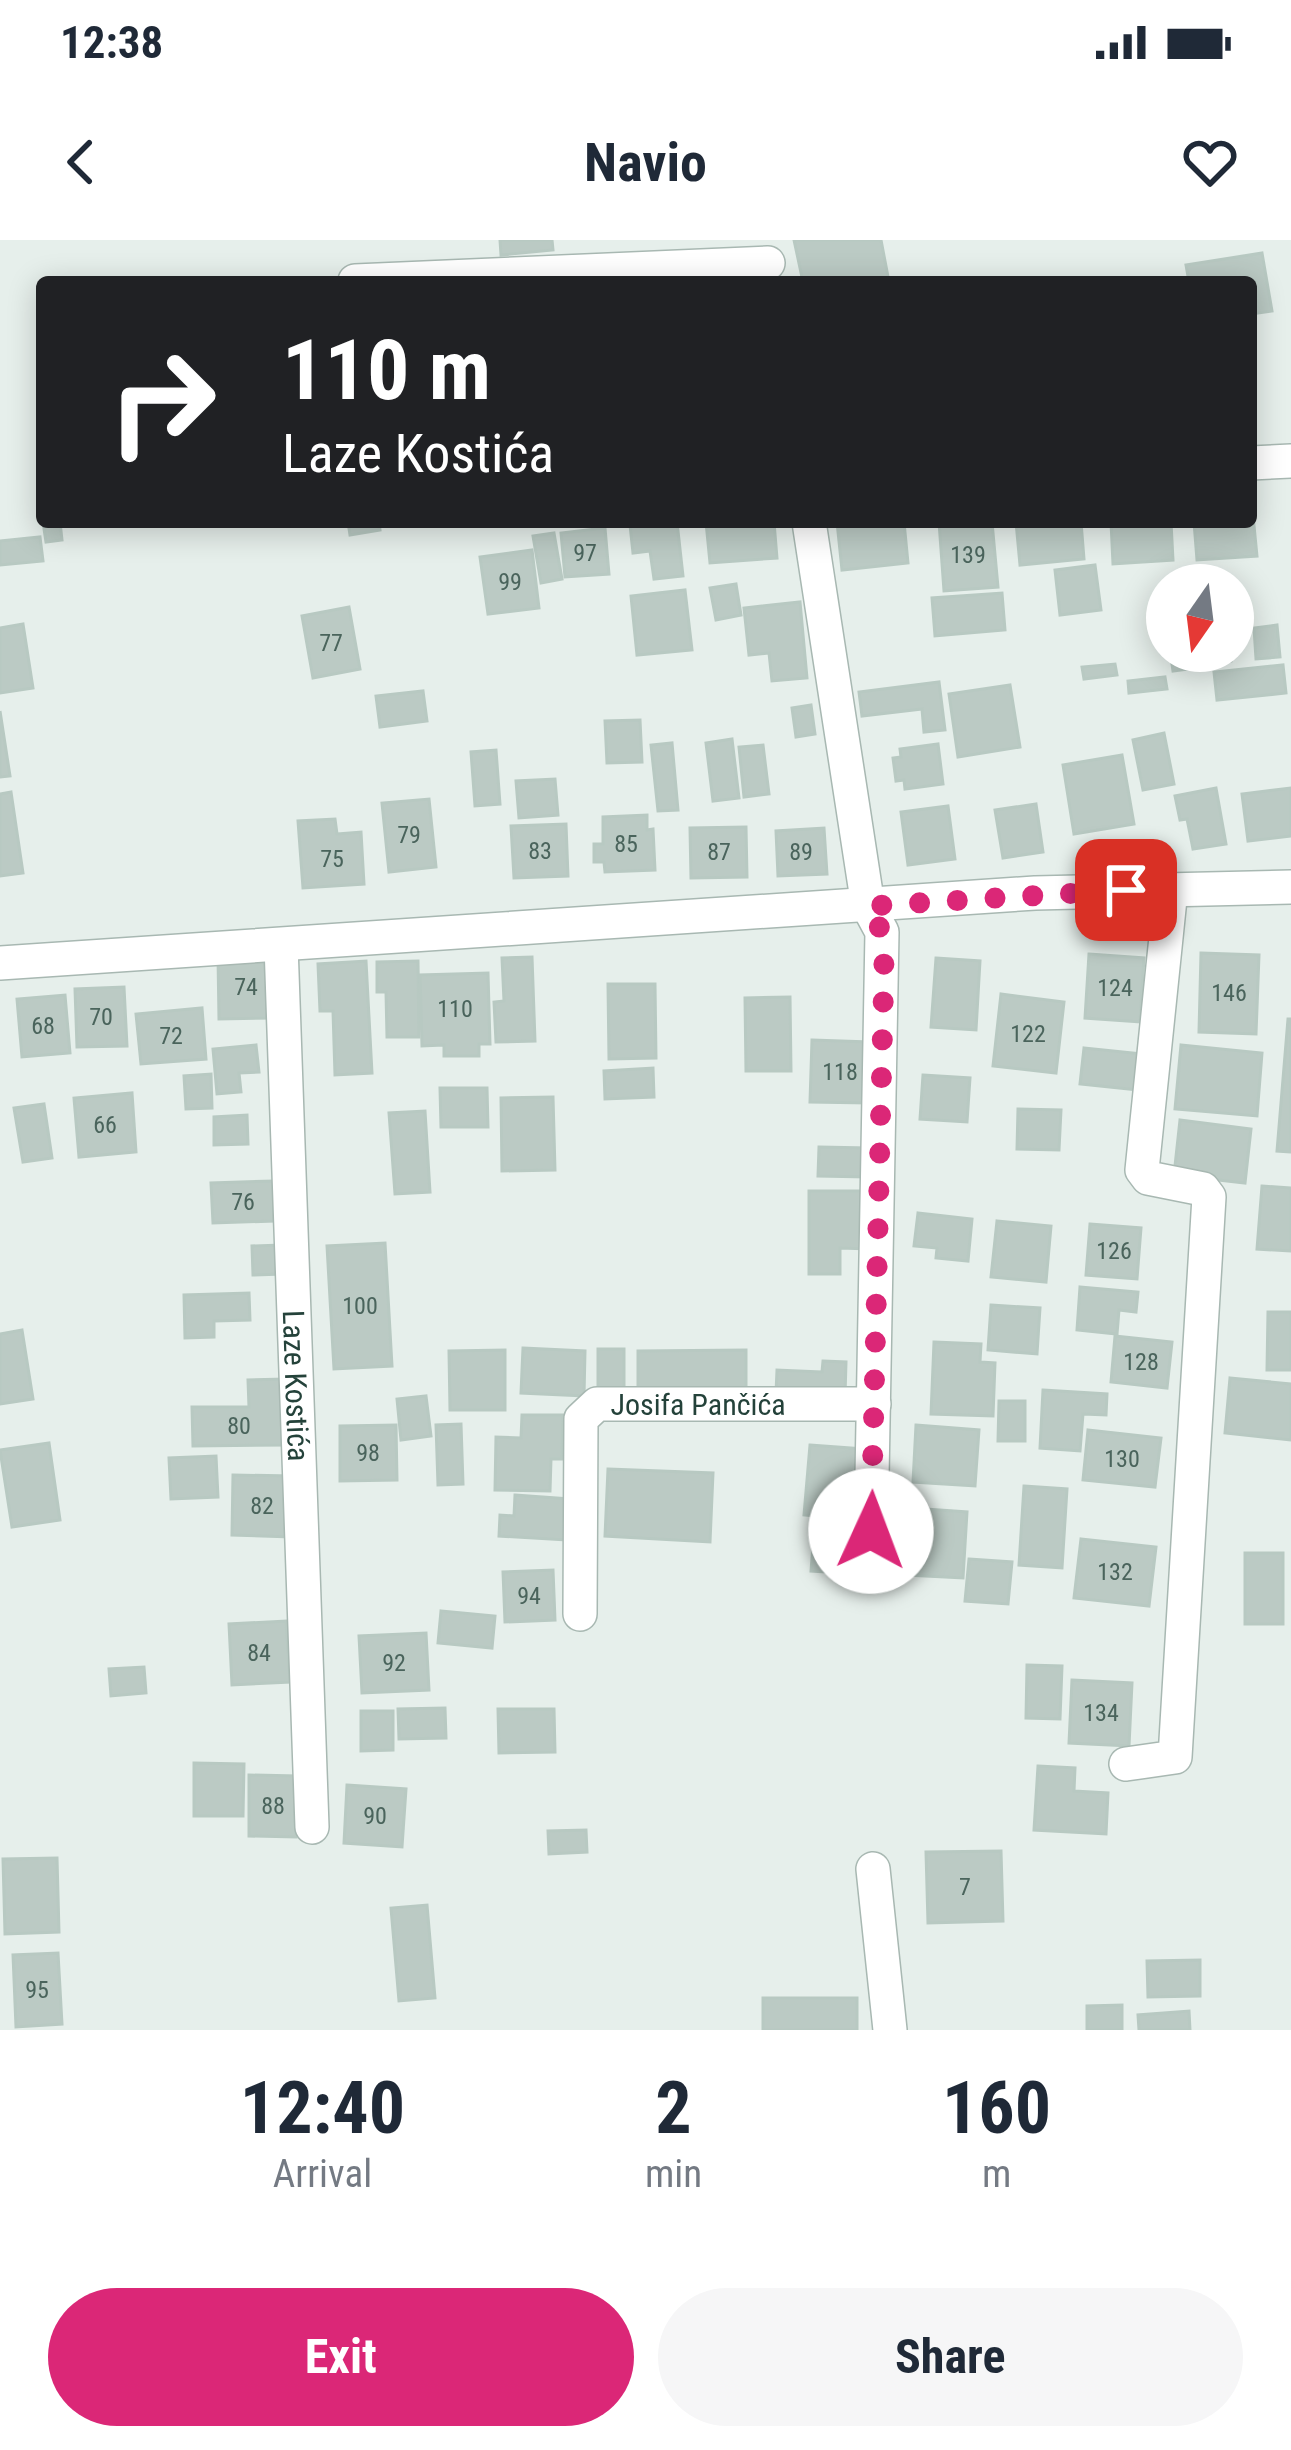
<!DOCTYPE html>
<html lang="en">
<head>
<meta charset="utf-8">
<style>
  :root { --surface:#fff; --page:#f6f6f7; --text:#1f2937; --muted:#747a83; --accent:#db2777 }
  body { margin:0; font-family:"Roboto Condensed",sans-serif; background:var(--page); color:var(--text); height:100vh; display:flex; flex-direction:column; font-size:45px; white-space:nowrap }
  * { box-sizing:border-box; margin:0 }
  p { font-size:39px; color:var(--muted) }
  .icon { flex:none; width:66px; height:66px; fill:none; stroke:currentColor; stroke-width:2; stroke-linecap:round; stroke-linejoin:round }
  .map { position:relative; height:1790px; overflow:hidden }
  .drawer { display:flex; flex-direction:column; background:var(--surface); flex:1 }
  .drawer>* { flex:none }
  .top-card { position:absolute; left:36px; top:36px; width:1221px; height:252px; border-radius:12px; box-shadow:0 6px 30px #0003; background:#202124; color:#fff; overflow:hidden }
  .needle { width:78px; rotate:194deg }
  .buttons { position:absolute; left:1146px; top:324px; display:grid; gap:24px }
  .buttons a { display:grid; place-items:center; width:108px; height:108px; border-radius:50%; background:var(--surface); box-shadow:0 6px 30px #0003; font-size:60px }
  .pin { position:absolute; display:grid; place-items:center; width:102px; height:102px; color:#fff; margin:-51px; border-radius:24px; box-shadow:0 6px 18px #0006 }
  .me { position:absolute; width:132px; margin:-66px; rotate:2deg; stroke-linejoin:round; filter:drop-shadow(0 0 9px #0008) }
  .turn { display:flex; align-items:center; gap:42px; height:252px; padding:0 48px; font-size:54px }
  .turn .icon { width:156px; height:156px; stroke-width:2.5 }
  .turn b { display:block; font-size:84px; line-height:102px }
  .eta { display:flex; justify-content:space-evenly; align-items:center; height:204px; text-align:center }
  .eta b { font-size:72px; font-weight:700; line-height:84px }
  .primary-button { display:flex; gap:24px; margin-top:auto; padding:24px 48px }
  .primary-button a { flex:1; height:138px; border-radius:72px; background:var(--accent); color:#fff; font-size:48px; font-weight:700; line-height:138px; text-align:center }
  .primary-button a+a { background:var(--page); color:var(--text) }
  .status { display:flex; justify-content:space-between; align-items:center; height:84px; padding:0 60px; background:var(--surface); direction:ltr }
  .status svg { height:33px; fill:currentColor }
  header { display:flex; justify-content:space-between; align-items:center; height:156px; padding:0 48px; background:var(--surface); font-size:54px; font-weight:700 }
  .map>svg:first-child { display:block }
  .building { fill:#bbcac4; stroke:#b8c9c2; stroke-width:3 }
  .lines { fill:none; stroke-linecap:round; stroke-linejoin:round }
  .street-casing { stroke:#a8b8b2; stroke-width:36 }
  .street { stroke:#fff; stroke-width:33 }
  .route { stroke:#db2777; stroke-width:21; stroke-dasharray:0 37.8 }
  .labels { text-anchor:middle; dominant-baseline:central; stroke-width:12; stroke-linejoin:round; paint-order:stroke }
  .number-label { font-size:24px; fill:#4a645c }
  .street-label { font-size:30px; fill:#24423a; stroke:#f7fbf9 }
</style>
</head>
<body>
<div class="status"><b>12:38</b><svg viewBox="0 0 49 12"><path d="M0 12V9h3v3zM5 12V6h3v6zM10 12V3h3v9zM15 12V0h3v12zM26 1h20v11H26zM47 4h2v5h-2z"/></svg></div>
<header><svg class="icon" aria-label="back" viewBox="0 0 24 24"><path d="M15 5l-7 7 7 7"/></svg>Navio<svg class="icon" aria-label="heart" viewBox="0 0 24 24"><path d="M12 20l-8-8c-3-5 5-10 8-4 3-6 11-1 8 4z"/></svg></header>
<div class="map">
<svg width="1291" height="1790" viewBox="0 0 1291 1790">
  <rect width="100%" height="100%" fill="#e6efeb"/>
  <g class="building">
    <path d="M500 0H552L553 10 501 15Z"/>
    <path d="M794 0H881L889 42H803Z"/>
    <path d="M1262 13 1272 71 1251 74V42H1189L1186 25Z"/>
    <path d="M1251 255 1257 316 1197 320 1194 282H1251Z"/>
    <path d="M43 282H60L62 300 46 302Z"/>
    <path d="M348 282H379L380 290 350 295Z"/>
    <path d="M677 282 683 336 654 339 650 311 633 313 630 285Z"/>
    <path d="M706 282H774L777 318 710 323Z"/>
    <path d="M837 282H904L908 323 842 330Z"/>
    <path d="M939 282H992L998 347 944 351Z"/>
    <path d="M1016 282H1081L1084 319 1020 325Z"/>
    <path d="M1111 282H1171L1173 320 1113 324Z"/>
    <path d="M605 288 609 334 565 337 561 293Z"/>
    <path d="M554 293 562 339 541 343 533 296Z"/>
    <path d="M40 297 43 321 0 325V301Z"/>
    <path d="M532 310 539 368 488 374 480 317Z"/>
    <path d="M1095 325 1101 370 1060 375 1055 330Z"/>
    <path d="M736 344 741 375 716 380 710 348Z"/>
    <path d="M685 350 692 410 637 415 631 356Z"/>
    <path d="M1002 353 1005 390 935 396 932 358Z"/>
    <path d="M800 362 807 438 772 441 769 413 749 415 744 368Z"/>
    <path d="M349 367 360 429 313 438 302 376Z"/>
    <path d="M23 384 33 448 0 453V388Z"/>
    <path d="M1277 385 1280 417 1256 419 1254 388Z"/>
    <path d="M1170 411H1200L1203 427 1173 431Z"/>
    <path d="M1206 411H1230L1231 421 1208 425Z"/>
    <path d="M1115 424 1117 435 1084 439 1082 427Z"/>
    <path d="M1283 425 1286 453 1217 460 1214 432Z"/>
    <path d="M1165 437 1167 449 1129 453 1128 441Z"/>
    <path d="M939 442 945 490 924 492 922 469 862 476 859 452Z"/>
    <path d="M1010 445 1020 507 958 517 949 454Z"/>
    <path d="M423 451 427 481 380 487 376 456Z"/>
    <path d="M811 465 815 494 796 497 792 468Z"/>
    <path d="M0 471 10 536 0 537Z"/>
    <path d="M640 480 642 522 607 523 605 481Z"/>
    <path d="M1164 493 1174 544 1143 550 1133 500Z"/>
    <path d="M732 499 739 558 713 561 706 503Z"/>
    <path d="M672 503 678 570 658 571 651 505Z"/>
    <path d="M938 504 943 544 905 549 904 540 896 541 893 518 901 517 900 509Z"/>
    <path d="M763 505 769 554 744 557 739 507Z"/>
    <path d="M496 510 500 564 475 566 471 512Z"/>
    <path d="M1122 515 1134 584 1074 594 1063 525Z"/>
    <path d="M555 539 558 575 519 578 516 541Z"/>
    <path d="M1216 548 1226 604 1193 609 1187 579 1180 580 1175 556Z"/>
    <path d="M1291 548V596L1248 601 1242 554Z"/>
    <path d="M11 552 23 633 0 636V554Z"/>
    <path d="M429 559 436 627 389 632 382 563Z"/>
    <path d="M1036 564 1043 612 1003 618 995 570Z"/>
    <path d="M948 566 955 619 908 625 901 572Z"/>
    <path d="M647 575V590L653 589 655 630 605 632 604 622H594V604H603V577Z"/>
    <path d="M335 579 337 594 361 592 364 644 303 648 298 581Z"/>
    <path d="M566 584 568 636 514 638 511 586Z"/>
    <path d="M746 587 747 637 691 638 690 588Z"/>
    <path d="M824 588 827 634 778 636 776 591Z"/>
    <path d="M1201 713 1259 715 1256 794 1199 792Z"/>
    <path d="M1089 714 1144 718 1140 782 1085 778Z"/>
    <path d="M218 716H273L274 778 219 779Z"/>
    <path d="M532 717 535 801 496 802 494 762 504 761 502 718Z"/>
    <path d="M936 718 980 721 976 790 931 787Z"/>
    <path d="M366 721 372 833 335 835 333 771H320L318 724Z"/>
    <path d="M418 721 419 797H387L386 752H377V722Z"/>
    <path d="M488 733 490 804H479V816H444V805L422 806 420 735Z"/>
    <path d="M608 744H655L656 818 609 819Z"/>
    <path d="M124 747 127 806 77 807 75 749Z"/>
    <path d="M1001 754 1064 762 1056 833 993 826Z"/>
    <path d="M65 755 70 813 22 817 17 759Z"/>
    <path d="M790 757 791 831H746L745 758Z"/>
    <path d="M202 768 206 819 141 824 136 774Z"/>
    <path d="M1288 779H1291V912L1277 911Z"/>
    <path d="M812 800 869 802 868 863 810 862Z"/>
    <path d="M256 805 259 832 239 833 241 852 217 854 213 809Z"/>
    <path d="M1181 805 1262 813 1257 876 1175 869Z"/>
    <path d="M1084 808 1143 814 1139 850 1080 844Z"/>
    <path d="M653 828 654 857 605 859 604 831Z"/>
    <path d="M211 834 212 868 186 869 184 836Z"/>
    <path d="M923 835 970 838 967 882 920 879Z"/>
    <path d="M440 848H487L488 887H441Z"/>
    <path d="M132 853 136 912 79 917 74 858Z"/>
    <path d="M553 857 555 930 502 931 501 858Z"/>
    <path d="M44 864 52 918 23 922 14 868Z"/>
    <path d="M1018 869 1061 870 1059 910 1017 909Z"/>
    <path d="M425 871 430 952 395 954 389 873Z"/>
    <path d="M247 875 248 904 214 905V877Z"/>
    <path d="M1180 880 1251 889 1245 943 1174 935Z"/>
    <path d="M819 907 868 908 867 937 818 936Z"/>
    <path d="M273 941 274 981 213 983 211 943Z"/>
    <path d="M1262 946 1291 948V1011L1257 1009Z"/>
    <path d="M809 951H870L869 1009 840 1008V1034H809Z"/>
    <path d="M918 973 972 979 968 1021 936 1018 937 1008 914 1006Z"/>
    <path d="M997 981 1051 986 1046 1042 991 1037Z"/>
    <path d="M1090 984 1141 988 1137 1039 1086 1035Z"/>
    <path d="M385 1003 392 1126 334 1129 327 1006Z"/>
    <path d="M281 1005 282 1034 253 1035 252 1006Z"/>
    <path d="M1080 1047 1138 1052 1136 1072 1119 1070 1117 1094 1077 1090Z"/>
    <path d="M249 1053 250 1080 214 1081V1097L185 1098 184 1055Z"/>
    <path d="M991 1065 1040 1068 1037 1114 988 1110Z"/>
    <path d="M1268 1072H1291V1130H1267Z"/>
    <path d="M22 1090 33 1159 0 1164V1094Z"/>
    <path d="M1115 1096 1172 1102 1167 1148 1111 1142Z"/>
    <path d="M934 1102 981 1104 980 1122 995 1123 993 1176 931 1174Z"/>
    <path d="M523 1108 585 1111 584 1156 521 1153Z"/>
    <path d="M598 1109H624V1149L598 1150Z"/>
    <path d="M505 1110V1170H450L449 1111Z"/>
    <path d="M746 1110V1153H638V1111Z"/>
    <path d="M823 1121 846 1122 845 1156 776 1153 777 1130 822 1132Z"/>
    <path d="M1230 1138 1291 1144V1200L1225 1193Z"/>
    <path d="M285 1139 286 1205 193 1206 192 1167H249L248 1140Z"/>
    <path d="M1043 1150 1107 1154 1106 1175 1083 1174 1080 1211 1040 1208Z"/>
    <path d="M426 1156 431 1196 401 1200 397 1159Z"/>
    <path d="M999 1161H1025V1201H998Z"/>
    <path d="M522 1175H563L562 1219H551L550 1251 495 1250 496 1197 521 1198Z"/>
    <path d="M461 1184 463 1244 438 1245 436 1185Z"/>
    <path d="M396 1185 397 1240 340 1241V1186Z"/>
    <path d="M916 1185 979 1190 975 1246 913 1242Z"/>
    <path d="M1088 1190 1161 1198 1155 1247 1083 1240Z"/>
    <path d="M49 1203 60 1280 12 1287 0 1210Z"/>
    <path d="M810 1205 863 1209 858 1280 804 1275Z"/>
    <path d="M216 1216 218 1257 171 1259 169 1218Z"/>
    <path d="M608 1229 713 1233 710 1302 605 1296Z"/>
    <path d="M233 1235 292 1236 291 1297 232 1295Z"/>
    <path d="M1024 1246 1067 1249 1062 1328 1019 1325Z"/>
    <path d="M515 1255 569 1259 566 1300 499 1296 500 1275 514 1276Z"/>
    <path d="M911 1268 967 1272 963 1338 907 1335Z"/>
    <path d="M814 1292 862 1295 860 1334 811 1331Z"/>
    <path d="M1081 1299 1156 1307 1149 1366 1074 1358Z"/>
    <rect x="1245" y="1313" width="38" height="71"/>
    <path d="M969 1319 1012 1322 1008 1364 965 1361Z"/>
    <path d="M553 1330 555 1380 505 1382 503 1332Z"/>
    <path d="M441 1371 495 1376 492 1408 438 1403Z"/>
    <path d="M286 1381 290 1442 232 1445 229 1384Z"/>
    <path d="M426 1393 429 1450 362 1453 359 1396Z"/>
    <path d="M1027 1425 1062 1426 1060 1479 1026 1478Z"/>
    <path d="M144 1427 146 1453 111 1456 109 1429Z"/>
    <path d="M1072 1440 1132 1443 1129 1506 1069 1503Z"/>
    <path d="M445 1468 446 1498 399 1499 398 1469Z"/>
    <path d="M498 1469H554L555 1512 499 1513Z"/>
    <path d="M361 1471H393V1510L361 1511Z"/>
    <path d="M194 1523 244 1524 243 1576H194Z"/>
    <path d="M1038 1526 1075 1528 1074 1551 1108 1553 1106 1594 1034 1590Z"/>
    <path d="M249 1535 297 1536 296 1597 249 1596Z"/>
    <path d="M347 1545 406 1549 402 1607 344 1603Z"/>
    <path d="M586 1590 587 1612 549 1614 548 1591Z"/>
    <path d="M1001 1611 1003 1681 928 1683 926 1612Z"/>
    <path d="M57 1618 59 1692 5 1694 3 1619Z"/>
    <path d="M427 1665 435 1758 399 1761 391 1668Z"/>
    <path d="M58 1713 62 1784 16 1787 13 1715Z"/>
    <path d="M1200 1720V1756L1148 1757 1147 1721Z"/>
    <rect x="763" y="1758" width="94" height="32"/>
    <path d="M1122 1765V1790H1087V1766Z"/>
    <path d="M1189 1771 1190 1790H1139L1138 1775Z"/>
  </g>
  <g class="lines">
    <g class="street-casing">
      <g id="street">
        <path d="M355 41 768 23"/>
        <path d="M1251 223 1291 221"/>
        <path d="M809 282 868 666 882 692 871 1291"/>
        <path id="s1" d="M281 705 312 1587"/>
        <path d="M0 723 1035 653 1291 647"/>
        <path id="s2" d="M580 1374 581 1179 597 1164H874"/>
        <path d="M1126 1524 1175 1517 1209 957 1203 949 1148 938 1142 930 1171 649"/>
        <path d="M873 1629 890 1790"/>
      </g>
    </g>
    <use href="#street" class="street"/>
  </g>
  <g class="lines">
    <path class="route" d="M871 1291 884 726 882 692 868 666 1126 650"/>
  </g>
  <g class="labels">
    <g class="number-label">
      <text x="585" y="313">97</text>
      <text x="968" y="315">139</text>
      <text x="510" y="342">99</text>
      <text x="331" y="403">77</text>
      <text x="409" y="595">79</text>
      <text x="626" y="604">85</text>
      <text x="540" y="611">83</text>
      <text x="719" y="612">87</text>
      <text x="801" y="612">89</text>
      <text x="332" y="619">75</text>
      <text x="246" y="747">74</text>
      <text x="1115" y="748">124</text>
      <text x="1229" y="753">146</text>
      <text x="455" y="769">110</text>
      <text x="101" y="777">70</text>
      <text x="43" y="786">68</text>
      <text x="1028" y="794">122</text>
      <text x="171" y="796">72</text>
      <text x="840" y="832">118</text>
      <text x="105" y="885">66</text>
      <text x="243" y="962">76</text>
      <text x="1114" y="1011">126</text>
      <text x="360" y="1066">100</text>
      <text x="1141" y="1122">128</text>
      <text x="239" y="1186">80</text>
      <text x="368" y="1213">98</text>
      <text x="1122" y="1219">130</text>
      <text x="262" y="1266">82</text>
      <text x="1115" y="1332">132</text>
      <text x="529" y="1356">94</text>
      <text x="259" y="1413">84</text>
      <text x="394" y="1423">92</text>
      <text x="1101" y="1473">134</text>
      <text x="273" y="1566">88</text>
      <text x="375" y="1576">90</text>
      <text x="965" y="1647">7</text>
      <text x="37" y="1750">95</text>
    </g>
    <g class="street-label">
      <text stroke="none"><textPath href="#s1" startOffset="441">Laze Kostića</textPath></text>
      <text stroke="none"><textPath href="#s2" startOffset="318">Josifa Pančića</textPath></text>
    </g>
  </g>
</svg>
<div class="buttons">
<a><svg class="needle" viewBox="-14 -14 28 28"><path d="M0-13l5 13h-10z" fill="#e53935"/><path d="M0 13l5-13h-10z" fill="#747a83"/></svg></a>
</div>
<div class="pin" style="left:1126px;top:650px;background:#d93025"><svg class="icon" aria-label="arrive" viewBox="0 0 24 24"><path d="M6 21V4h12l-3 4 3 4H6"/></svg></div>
<svg class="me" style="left:871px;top:1291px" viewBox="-20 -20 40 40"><circle r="19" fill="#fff"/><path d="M0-13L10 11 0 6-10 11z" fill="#db2777"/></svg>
<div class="top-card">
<div class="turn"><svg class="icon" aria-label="right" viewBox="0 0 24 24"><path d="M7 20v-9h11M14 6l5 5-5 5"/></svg><div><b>110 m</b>Laze Kostića</div></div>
</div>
</div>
<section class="drawer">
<div class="eta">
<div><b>12:40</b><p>Arrival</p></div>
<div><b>2</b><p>min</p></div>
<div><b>160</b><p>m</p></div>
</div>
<div class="primary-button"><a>Exit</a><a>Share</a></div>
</section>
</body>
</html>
